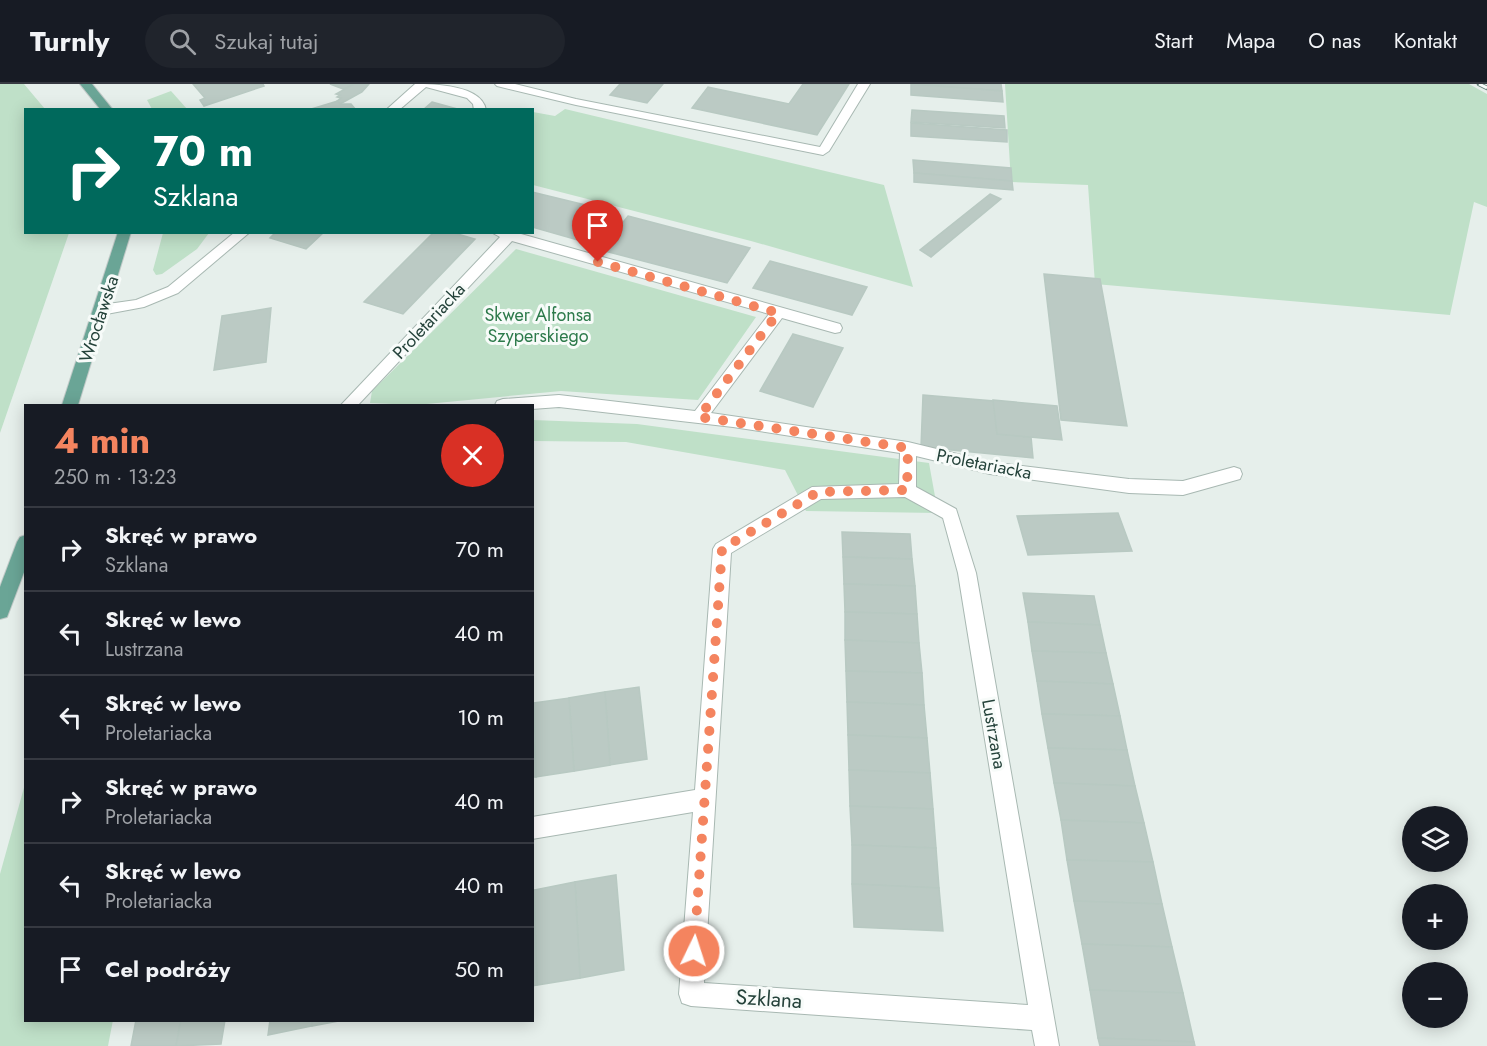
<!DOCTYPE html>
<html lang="pl">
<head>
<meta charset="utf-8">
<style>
  :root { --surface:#171b24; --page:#20242c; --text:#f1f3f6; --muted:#9ea1a6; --line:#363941; --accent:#f4845f }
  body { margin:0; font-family:Jost,sans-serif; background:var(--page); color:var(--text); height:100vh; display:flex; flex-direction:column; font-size:22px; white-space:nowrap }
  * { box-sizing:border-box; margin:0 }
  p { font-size:20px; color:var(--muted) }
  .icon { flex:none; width:33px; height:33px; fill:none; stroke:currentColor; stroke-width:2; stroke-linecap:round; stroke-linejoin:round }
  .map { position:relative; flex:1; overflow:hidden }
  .details { position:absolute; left:24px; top:320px; width:510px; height:618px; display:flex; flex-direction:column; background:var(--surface); border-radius:0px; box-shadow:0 3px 15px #0003 }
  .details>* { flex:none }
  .guide { position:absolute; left:24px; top:24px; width:510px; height:126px; border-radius:0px; box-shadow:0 3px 15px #0003; background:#00695c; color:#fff; overflow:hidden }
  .tools { position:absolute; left:1402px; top:722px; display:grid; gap:12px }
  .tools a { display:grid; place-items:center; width:66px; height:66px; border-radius:50%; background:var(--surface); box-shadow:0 3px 15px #0003; font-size:30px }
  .pin { position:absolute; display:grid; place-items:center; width:51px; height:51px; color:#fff; margin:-62px -26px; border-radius:50% 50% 50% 0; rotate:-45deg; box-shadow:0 0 6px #0007 }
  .pin .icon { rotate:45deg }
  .me { position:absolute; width:66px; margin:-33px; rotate:4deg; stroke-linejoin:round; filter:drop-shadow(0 0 4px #0008) }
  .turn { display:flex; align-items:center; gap:21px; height:126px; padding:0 30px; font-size:27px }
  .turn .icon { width:78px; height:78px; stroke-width:2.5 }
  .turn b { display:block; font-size:42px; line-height:51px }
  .round { display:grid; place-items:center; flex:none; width:63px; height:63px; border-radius:32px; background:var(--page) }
  .headline { display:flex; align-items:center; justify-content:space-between; height:102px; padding:0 30px }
  h1 { font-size:36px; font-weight:700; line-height:45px; color:var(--accent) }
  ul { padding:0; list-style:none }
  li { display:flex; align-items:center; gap:18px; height:84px; padding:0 30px; border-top:2px solid var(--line) }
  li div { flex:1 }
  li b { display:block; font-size:22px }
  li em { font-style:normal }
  header { display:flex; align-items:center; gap:36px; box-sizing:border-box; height:84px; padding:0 30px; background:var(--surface); border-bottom:2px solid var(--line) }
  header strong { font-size:28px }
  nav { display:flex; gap:33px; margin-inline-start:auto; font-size:21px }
  .search { width:420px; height:54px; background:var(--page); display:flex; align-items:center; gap:15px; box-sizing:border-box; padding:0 21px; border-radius:33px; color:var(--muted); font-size:22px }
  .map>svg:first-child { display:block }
  .green { fill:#bfe0c8 }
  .building { fill:#bbcac4; stroke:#b8c9c2; stroke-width:1.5 }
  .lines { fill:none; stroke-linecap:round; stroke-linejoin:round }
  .minor-casing { stroke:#a8b8b2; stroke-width:2 }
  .major-casing { stroke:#c2cac8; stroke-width:2 }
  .minor { fill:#fff; fill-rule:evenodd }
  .major { fill:#6aa596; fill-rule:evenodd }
  .rail-casing { stroke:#5f7d75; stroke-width:4.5 }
  .rail { stroke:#f7fbf9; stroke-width:3; stroke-dasharray:10; stroke-linecap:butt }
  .route { stroke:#f4845f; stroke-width:10; stroke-dasharray:0 18 }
  .labels { text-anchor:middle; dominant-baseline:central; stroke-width:6; stroke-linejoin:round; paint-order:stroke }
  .park-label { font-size:18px; fill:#2d7a4b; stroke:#f7fbf9 }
  .street-label { font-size:18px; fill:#24423a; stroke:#f7fbf9 }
  .near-street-label { font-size:21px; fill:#24423a; stroke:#f7fbf9 }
</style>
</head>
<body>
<header>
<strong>Turnly</strong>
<div class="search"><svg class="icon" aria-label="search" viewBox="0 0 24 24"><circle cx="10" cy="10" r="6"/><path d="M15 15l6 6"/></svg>Szukaj tutaj</div>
<nav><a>Start</a><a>Mapa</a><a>O nas</a><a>Kontakt</a></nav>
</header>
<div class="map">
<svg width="1487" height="962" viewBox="0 0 1487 962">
  <rect width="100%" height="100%" fill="#e6efeb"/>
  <g class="green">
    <path d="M0 0H24L45 25 26 26V148L69 149 0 349Z"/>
    <path d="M1005 0H1469L1487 10V123L1474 118 1450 231 1095 200 1088 101 1011 98Z"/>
    <path d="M171 7 187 25H152L147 16Z"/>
    <path d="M565 25 884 101 913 203 751 157 533 101V28L555 32Z"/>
    <path d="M163 149V148L209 149 197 165 162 190 156 191 153 186Z"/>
    <path d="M516 165 756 233 698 316 561 307 416 321 370 319 372 307Z"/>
    <path d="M533 336 637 340 929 379 938 429 806 427 785 386 626 358 533 357Z"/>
    <path d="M25 700 26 936H113L108 962H0V790Z"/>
  </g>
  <g class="building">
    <path d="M193 0H263L264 2 204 22 200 16 205 14Z"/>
    <path d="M330 0H356L343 5Z"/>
    <path d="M354 0H369L362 8 340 20 337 17 341 14 337 13 340 11 336 10Z"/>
    <path d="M620 0H663L647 19 610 11Z"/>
    <path d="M803 0H849L817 51 692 24 708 3 789 20Z"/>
    <path d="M911 0H1001L1002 7 923 1Z"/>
    <path d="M911 0 1002 7 1003 18 911 11Z"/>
    <path d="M338 17 340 20H351L356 26H308Z"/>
    <path d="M432 18 461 26H423Z"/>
    <path d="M912 26 1004 32 1005 44 911 38Z"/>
    <path d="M911 39 1007 46V58L911 52Z"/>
    <path d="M913 76 1011 84 1012 97 914 89Z"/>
    <path d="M914 89 1012 97 1013 106 914 98Z"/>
    <path d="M532 108 606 126 581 157 532 143Z"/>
    <path d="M990 110 1001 115 931 173 920 166Z"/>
    <path d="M628 132 750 164 727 199 601 166Z"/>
    <path d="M276 148H324L306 165 270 154Z"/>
    <path d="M434 148H451L475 155 403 230 364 218Z"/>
    <path d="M770 177 867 203 852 231 753 204Z"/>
    <path d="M1044 190 1100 195 1127 342 1061 336Z"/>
    <path d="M271 224 266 278 214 286 222 232Z"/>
    <path d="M793 250 843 264 813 323 760 307Z"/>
    <path d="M923 311 994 317 997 350 1031 353 1033 374 921 363Z"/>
    <path d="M993 316 1057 322 1062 356 997 350Z"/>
    <path d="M1118 429 1132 467 1028 471 1017 432Z"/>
    <path d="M842 448 910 450 912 475 843 473Z"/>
    <path d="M843 473 912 475 915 502 844 500Z"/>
    <path d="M844 500 915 502 917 530 845 528Z"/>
    <path d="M1023 509 1094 512 1100 541 1028 538Z"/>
    <path d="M845 528 917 530 919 559 845 556Z"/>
    <path d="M1028 538 1100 541 1106 569 1032 567Z"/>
    <path d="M845 556 919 559 922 589 846 587Z"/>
    <path d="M1032 567 1106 569 1113 600 1037 597Z"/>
    <path d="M846 587 922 589 924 621 847 618Z"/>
    <path d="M1037 597 1113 600 1120 632 1042 630Z"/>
    <path d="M639 603 647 675 610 681 605 608Z"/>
    <path d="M605 608 610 681 574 687 569 614Z"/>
    <path d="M569 614 574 687 536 693 534 619Z"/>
    <path d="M847 618 924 621 927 654 848 651Z"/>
    <path d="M532 619 536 693H532Z"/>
    <path d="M1042 630 1120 632 1127 666 1048 664Z"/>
    <path d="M848 651 927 654 930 689 849 686Z"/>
    <path d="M1048 664 1127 666 1135 702 1054 699Z"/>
    <path d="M849 686 930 689 933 725 850 722Z"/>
    <path d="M1054 699 1135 702 1144 739 1061 736Z"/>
    <path d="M850 722 933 725 936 764 852 761Z"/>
    <path d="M1061 736 1144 739 1153 778 1067 776Z"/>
    <path d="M852 761 936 764 939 804 852 800Z"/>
    <path d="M1067 776 1153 778 1162 820 1074 817Z"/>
    <path d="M616 791 624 886 580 894 575 798Z"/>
    <path d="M575 798 580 894 537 901 534 806Z"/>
    <path d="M852 800 939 804 943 847 854 843Z"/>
    <path d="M532 806H534L537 901 532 902Z"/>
    <path d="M1074 817 1162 820 1172 863 1082 860Z"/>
    <path d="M1082 860 1172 863 1183 909 1090 906Z"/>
    <path d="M1090 906 1183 909 1194 958 1098 954Z"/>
    <path d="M136 936H181L176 962H131Z"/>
    <path d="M181 936H225L221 960 176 962Z"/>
    <path d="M270 936H312V942L268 951Z"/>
    <path d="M312 936H344L312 942Z"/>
    <path d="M1098 954 1194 958 1195 962H1100Z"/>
  </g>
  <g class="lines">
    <g class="minor-casing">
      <g id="minor">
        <path d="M415 0C435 0 482 1 486 26H474L473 20 467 14 426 3 399 26H386Z"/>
        <path d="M495 0H515L576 15 820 63 858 0H870L829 67 823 71 576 21 497 2Z"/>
        <path d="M235 148H250L178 209 144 223 101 231 94 226 101 221 136 216 168 203Z"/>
        <path d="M491 148H514L840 240 842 244 840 248 835 249 782 234 711 329 908 358 990 378 1129 395 1183 397 1234 383 1240 385 1242 390 1240 395 1183 411 1129 409 990 390 916 372V403L956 425 976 489 1059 962H1035L1032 946 691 922 682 919 679 910 693 728 532 755V733L695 706 713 465 716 460 812 403 899 400 900 369 733 343 559 323 532 325V321H495L497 317 503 315 559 311 695 327 769 230 512 157 358 321H341L500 153ZM905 413 943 434 958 489 1028 921 704 899 731 469 821 415Z"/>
      </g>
    </g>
    <g class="major-casing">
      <g id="major">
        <path d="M80 0H92L113 26H101Z"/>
        <path d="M118 148H131L78 321H62Z"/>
        <path d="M26 451V483L7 533 0 535V503L17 458 20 453Z"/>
      </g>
    </g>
    <use href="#minor" class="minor"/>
    <use href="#major" class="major"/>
    <g class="rail-casing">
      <path id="rail" d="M1479 0 1487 4"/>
    </g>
    <use href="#rail" class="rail"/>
  </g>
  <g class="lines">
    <path class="route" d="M598 178 778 229 699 333 908 364 907 406 818 408 722 465 694 867"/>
  </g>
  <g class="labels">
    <g class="park-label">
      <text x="538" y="231">Skwer Alfonsa<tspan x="538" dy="21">Szyperskiego</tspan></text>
    </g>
    <g class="street-label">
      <text transform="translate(99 235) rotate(-72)">Wrocławska</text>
      <text transform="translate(429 237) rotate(-47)">Proletariacka</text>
      <text transform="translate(984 380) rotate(11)">Proletariacka</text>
      <text transform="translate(994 650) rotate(80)">Lustrzana</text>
    </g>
    <g class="near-street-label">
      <text transform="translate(769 915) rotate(4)">Szklana</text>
    </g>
  </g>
</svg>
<div class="tools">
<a><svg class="icon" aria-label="layers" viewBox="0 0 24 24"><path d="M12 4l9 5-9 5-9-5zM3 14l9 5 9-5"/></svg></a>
<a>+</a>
<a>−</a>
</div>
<div class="pin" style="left:598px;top:178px;background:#d93025"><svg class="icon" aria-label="arrive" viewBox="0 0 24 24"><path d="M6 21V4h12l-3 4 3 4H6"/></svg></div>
<svg class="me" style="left:694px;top:867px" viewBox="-20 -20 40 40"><circle r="17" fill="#f4845f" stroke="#fff" stroke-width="3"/><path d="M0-11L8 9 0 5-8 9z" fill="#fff"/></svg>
<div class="guide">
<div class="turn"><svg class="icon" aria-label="right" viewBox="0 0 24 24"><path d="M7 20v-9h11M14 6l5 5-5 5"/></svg><div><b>70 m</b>Szklana</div></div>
</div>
<section class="details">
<div class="headline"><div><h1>4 min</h1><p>250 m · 13:23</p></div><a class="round" style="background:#d93025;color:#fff"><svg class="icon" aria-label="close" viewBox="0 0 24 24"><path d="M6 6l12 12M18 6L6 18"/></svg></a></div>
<ul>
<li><svg class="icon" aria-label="right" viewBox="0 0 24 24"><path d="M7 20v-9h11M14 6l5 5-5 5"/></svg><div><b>Skręć w prawo</b><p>Szklana</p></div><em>70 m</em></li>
<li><svg class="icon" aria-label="left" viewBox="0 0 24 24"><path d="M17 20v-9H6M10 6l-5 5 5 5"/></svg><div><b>Skręć w lewo</b><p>Lustrzana</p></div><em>40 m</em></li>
<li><svg class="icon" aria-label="left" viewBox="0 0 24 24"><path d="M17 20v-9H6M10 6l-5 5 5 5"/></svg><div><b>Skręć w lewo</b><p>Proletariacka</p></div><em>10 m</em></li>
<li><svg class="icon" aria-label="right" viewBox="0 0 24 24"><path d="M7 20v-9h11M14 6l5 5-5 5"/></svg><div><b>Skręć w prawo</b><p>Proletariacka</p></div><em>40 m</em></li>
<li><svg class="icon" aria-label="left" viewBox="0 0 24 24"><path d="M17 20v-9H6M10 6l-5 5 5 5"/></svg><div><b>Skręć w lewo</b><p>Proletariacka</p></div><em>40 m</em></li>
<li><svg class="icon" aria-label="arrive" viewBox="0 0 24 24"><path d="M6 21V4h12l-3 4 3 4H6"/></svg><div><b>Cel podróży</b></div><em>50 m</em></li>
</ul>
</section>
</div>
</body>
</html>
